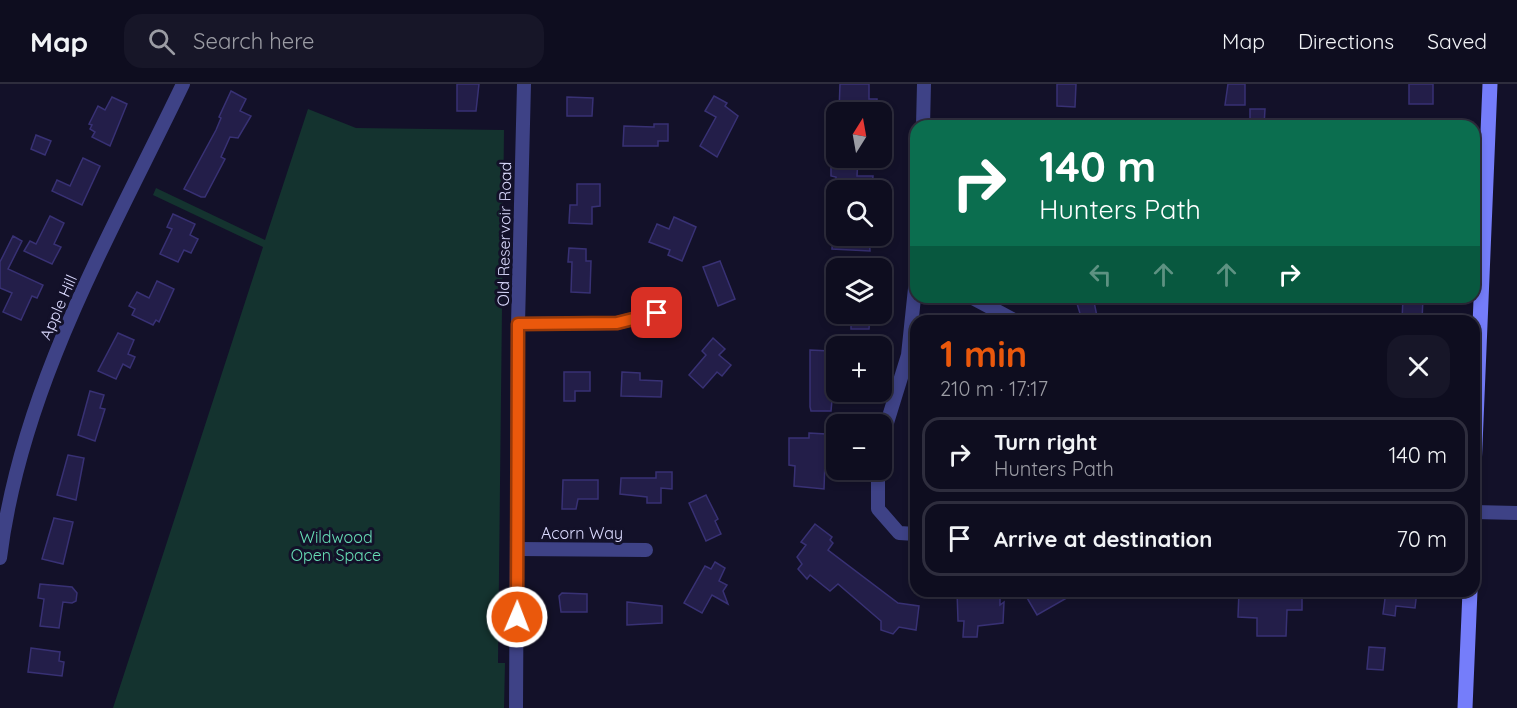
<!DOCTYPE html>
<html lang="en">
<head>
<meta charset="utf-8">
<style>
  :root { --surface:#0e0d1f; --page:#171628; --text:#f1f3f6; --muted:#9b9ca4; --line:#2e2d3d; --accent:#ea580c }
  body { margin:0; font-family:Quicksand,sans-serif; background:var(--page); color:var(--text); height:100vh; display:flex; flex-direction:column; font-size:22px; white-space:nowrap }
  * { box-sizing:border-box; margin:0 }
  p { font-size:20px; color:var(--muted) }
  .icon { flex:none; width:33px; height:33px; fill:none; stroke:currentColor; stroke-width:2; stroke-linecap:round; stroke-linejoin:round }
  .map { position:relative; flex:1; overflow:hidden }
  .details { position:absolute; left:910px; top:231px; width:570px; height:282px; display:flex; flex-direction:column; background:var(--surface); border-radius:18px; box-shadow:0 3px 9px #0003,0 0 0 2px var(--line) }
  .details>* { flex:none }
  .top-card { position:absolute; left:910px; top:36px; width:570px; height:183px; border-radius:18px; box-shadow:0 3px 9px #0003,0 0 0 2px var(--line); background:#0b6e4f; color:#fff; overflow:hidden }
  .needle { width:39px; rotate:11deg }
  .buttons { position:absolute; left:826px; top:18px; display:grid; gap:12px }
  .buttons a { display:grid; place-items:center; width:66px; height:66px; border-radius:12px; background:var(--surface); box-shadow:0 3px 9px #0003,0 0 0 2px var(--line); font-size:30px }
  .pin { position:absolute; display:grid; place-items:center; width:51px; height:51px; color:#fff; margin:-26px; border-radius:12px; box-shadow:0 3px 9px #0006 }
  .me { position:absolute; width:66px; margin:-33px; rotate:1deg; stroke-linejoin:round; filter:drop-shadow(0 0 4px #0008) }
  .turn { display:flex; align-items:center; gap:21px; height:126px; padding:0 30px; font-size:27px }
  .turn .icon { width:78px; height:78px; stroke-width:2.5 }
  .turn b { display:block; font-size:42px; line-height:51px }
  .lanes { display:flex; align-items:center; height:57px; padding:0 30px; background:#0003; justify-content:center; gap:30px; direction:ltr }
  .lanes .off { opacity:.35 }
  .round { display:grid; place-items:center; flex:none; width:63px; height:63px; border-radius:18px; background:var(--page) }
  .headline { display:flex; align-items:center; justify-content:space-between; height:102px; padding:0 30px }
  h1 { font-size:36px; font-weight:700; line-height:45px; color:var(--accent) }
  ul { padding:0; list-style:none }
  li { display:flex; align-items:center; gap:18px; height:75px; margin:0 12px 9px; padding:0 18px; border:3px solid var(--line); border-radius:18px }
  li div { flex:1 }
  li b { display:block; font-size:22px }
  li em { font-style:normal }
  header { display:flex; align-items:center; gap:36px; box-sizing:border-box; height:84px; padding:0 30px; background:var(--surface); border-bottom:2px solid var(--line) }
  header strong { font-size:28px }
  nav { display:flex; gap:33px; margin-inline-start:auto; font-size:21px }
  .search { width:420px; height:54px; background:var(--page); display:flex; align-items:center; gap:15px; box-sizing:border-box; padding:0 21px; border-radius:18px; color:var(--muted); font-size:22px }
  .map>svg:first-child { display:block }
  .green { fill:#14332f }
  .building { fill:#231e49; stroke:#383174; stroke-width:1.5 }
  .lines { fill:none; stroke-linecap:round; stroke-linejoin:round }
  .minor { stroke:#3e4286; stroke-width:14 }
  .secondary { stroke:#757dfa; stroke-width:15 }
  .route-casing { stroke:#983908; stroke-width:15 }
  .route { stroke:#ea580c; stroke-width:10 }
  .labels { text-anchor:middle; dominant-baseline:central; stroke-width:6; stroke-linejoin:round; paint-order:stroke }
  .street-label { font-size:16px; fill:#dbdafe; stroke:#131129 }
  .park-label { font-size:16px; fill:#67ddb5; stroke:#131129 }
</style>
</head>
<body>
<header>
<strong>Map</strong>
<div class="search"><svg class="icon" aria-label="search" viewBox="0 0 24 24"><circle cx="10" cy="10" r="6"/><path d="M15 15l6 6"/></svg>Search here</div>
<nav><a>Map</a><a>Directions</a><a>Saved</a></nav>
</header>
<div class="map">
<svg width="1517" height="624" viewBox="0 0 1517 624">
  <rect width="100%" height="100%" fill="#131129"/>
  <path class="green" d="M308 25 356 44 504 46 498 579H505L504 624H113L263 163 153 111 156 104 265 156Z"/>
  <g class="building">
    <path d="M457 0H479L476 27H457Z"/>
    <path d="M840 0H869V15H877V28H839Z"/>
    <path d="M1057 0H1076L1075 23 1057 22Z"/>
    <path d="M1228 0H1245V21H1225Z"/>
    <rect x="1409" y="0" width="24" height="20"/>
    <path d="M231 7 246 15 240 27 251 32 238 54 230 53 221 73 225 75 205 113H201L184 105 216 46 221 34 219 33Z"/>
    <path d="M714 12 727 19 725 22 738 32 717 73 700 62 716 33 705 27Z"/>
    <path d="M112 13 127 20 110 62 92 53 95 48 90 45 92 41 89 40 98 22 105 26Z"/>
    <path d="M567 13 593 14 592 32H567Z"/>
    <path d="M1250 25H1265L1264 42 1250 41Z"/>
    <path d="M654 40H668V57H658V62H623L624 42 654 43Z"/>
    <path d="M36 51 51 57 45 71 31 65Z"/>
    <path d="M83 74 100 82 82 121 52 107 57 96 70 102Z"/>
    <path d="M837 74H858L857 92H873L872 106H836V93L831 92V77L837 78Z"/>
    <path d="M577 100H600V122L592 123V140L569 139 570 121H577Z"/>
    <path d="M173 130 195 140 190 151 198 155 191 169 184 166 178 178 160 170 172 145 167 143Z"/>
    <path d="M50 132 64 139 54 160 61 163 52 180 24 167 30 157 36 160Z"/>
    <path d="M674 133 696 143 682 177 668 171 670 166 649 158 657 140 669 145Z"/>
    <path d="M13 152 22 157 8 185 43 201 37 214 32 212 21 236 3 228 12 209 0 204V178Z"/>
    <path d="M833 152H869L870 167 832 165Z"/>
    <path d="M569 164 586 165V177H591L590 209 571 208 572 178H568Z"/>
    <path d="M720 177 735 215 718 222 703 183Z"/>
    <path d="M157 197 174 205 159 238 156 236 153 241 132 231 135 225 129 222 137 208 149 214Z"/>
    <path d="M1093 213 1098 237H1087L1086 232 1081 233 1076 216Z"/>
    <path d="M1403 213H1423L1422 237H1402Z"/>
    <path d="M851 230H870L869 245H851Z"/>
    <path d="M118 249 134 256 128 270 135 273 130 284 123 280 116 295 98 287Z"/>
    <path d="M713 254 725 265 719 271 731 281 722 292 717 288 703 304 689 291 706 271 702 267Z"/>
    <path d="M810 266 830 267 832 291H836L835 316H832L831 327H811L810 323Z"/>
    <path d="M564 288H590V307H575V317H564Z"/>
    <path d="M622 288 640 289V296L662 297 661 313 621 312Z"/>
    <path d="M90 307 104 311 100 324 105 325 95 357 78 351Z"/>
    <path d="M809 349 826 350 824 405 794 402 795 382 789 381V354H809Z"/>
    <path d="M68 371 84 374 76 416 57 411Z"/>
    <path d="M656 388H672V405L661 404V419H647V413L620 410 621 394H656Z"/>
    <path d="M563 396H598V415H578L576 425H562Z"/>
    <path d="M706 411 718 435 715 437 721 450 706 457 689 419Z"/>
    <path d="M54 434 73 438 63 480 42 475Z"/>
    <path d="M815 440 832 453 830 456 833 459 828 466 898 519 919 522 916 546 899 543 893 550 881 546V537L838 500 830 507 810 491 807 495 798 485 802 480 797 473 806 461 801 458Z"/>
    <path d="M715 478 725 484 719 497 727 501 723 507 728 520 712 511 702 529 684 519 705 482 711 485Z"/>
    <path d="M40 500 72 503 77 509 76 517 72 519 63 518 59 544 40 542 44 515 38 514Z"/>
    <path d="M957 507 1000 509V521L1004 518 1003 539 978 542 977 553H963L964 537H958Z"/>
    <path d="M1023 507H1079L1037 531Z"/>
    <path d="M1239 507H1287V511H1302V526H1287L1286 552H1257V534L1238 533Z"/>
    <path d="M1386 507H1417L1415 524 1396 522 1395 532 1383 530Z"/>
    <path d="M562 509 587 510V528H561L559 512Z"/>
    <path d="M627 518 662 522V539L627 541Z"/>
    <path d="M1369 563 1385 564 1383 586 1367 585Z"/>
    <path d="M31 564 60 568 59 577 64 578 62 592 28 588Z"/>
  </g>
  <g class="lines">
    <g class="minor">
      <path d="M923 42 924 0"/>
      <path d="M971 213 1016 237"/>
      <path d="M518 240 617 239 657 229"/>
      <path d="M882 355 908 271 916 195"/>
      <path d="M878 386V425L899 449 916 450"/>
      <path d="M1474 428 1517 429"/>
      <path d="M518 465 646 466"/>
      <path d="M0 474C21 304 110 152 183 0"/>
      <path d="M516 624 518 240 524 0"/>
    </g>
    <g class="secondary">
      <path d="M1474 385 1490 0"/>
      <path d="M1465 624 1470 507"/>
    </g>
  </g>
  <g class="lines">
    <g class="route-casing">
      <path id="route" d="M517 533 518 240 617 239 657 229"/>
    </g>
    <use href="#route" class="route"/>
  </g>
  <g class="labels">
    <g class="street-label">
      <text transform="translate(504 150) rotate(-89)">Old Reservoir Road</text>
      <text transform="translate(58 223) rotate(-66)">Apple Hill</text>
      <text x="582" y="449">Acorn Way</text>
    </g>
    <g class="park-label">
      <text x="336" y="453">Wildwood<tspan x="336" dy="18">Open Space</tspan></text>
    </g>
  </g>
</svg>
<div class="buttons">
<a><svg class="needle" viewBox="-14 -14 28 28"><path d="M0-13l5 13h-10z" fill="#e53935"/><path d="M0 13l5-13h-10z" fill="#9b9ca4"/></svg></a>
<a><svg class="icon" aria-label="search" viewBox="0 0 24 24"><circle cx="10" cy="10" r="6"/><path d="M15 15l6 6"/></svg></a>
<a><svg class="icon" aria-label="layers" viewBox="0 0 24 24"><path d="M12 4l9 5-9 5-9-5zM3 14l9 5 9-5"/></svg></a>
<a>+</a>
<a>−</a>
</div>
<div class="pin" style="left:657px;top:229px;background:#d93025"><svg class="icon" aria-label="arrive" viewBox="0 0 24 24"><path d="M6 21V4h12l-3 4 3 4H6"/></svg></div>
<svg class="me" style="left:517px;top:533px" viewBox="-20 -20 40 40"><circle r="17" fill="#ea580c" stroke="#fff" stroke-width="3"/><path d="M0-11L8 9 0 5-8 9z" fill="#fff"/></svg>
<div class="top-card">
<div class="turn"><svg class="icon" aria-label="right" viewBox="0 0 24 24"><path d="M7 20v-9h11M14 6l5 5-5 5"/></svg><div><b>140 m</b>Hunters Path</div></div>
<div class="lanes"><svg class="icon off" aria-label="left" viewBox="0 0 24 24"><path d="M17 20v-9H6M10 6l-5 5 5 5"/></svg><svg class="icon off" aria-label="ahead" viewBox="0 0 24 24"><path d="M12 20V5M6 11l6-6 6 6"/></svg><svg class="icon off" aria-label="ahead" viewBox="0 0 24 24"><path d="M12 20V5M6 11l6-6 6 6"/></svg><svg class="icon" aria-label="right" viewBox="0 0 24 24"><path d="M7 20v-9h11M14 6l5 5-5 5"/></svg></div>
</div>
<section class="details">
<div class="headline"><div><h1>1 min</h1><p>210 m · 17:17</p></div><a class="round"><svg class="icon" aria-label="close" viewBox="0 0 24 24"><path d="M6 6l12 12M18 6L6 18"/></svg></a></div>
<ul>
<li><svg class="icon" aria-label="right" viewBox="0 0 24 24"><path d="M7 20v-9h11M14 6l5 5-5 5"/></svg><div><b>Turn right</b><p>Hunters Path</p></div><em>140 m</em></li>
<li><svg class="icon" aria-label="arrive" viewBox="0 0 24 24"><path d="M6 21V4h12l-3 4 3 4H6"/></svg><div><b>Arrive at destination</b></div><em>70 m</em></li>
</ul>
</section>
</div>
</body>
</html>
